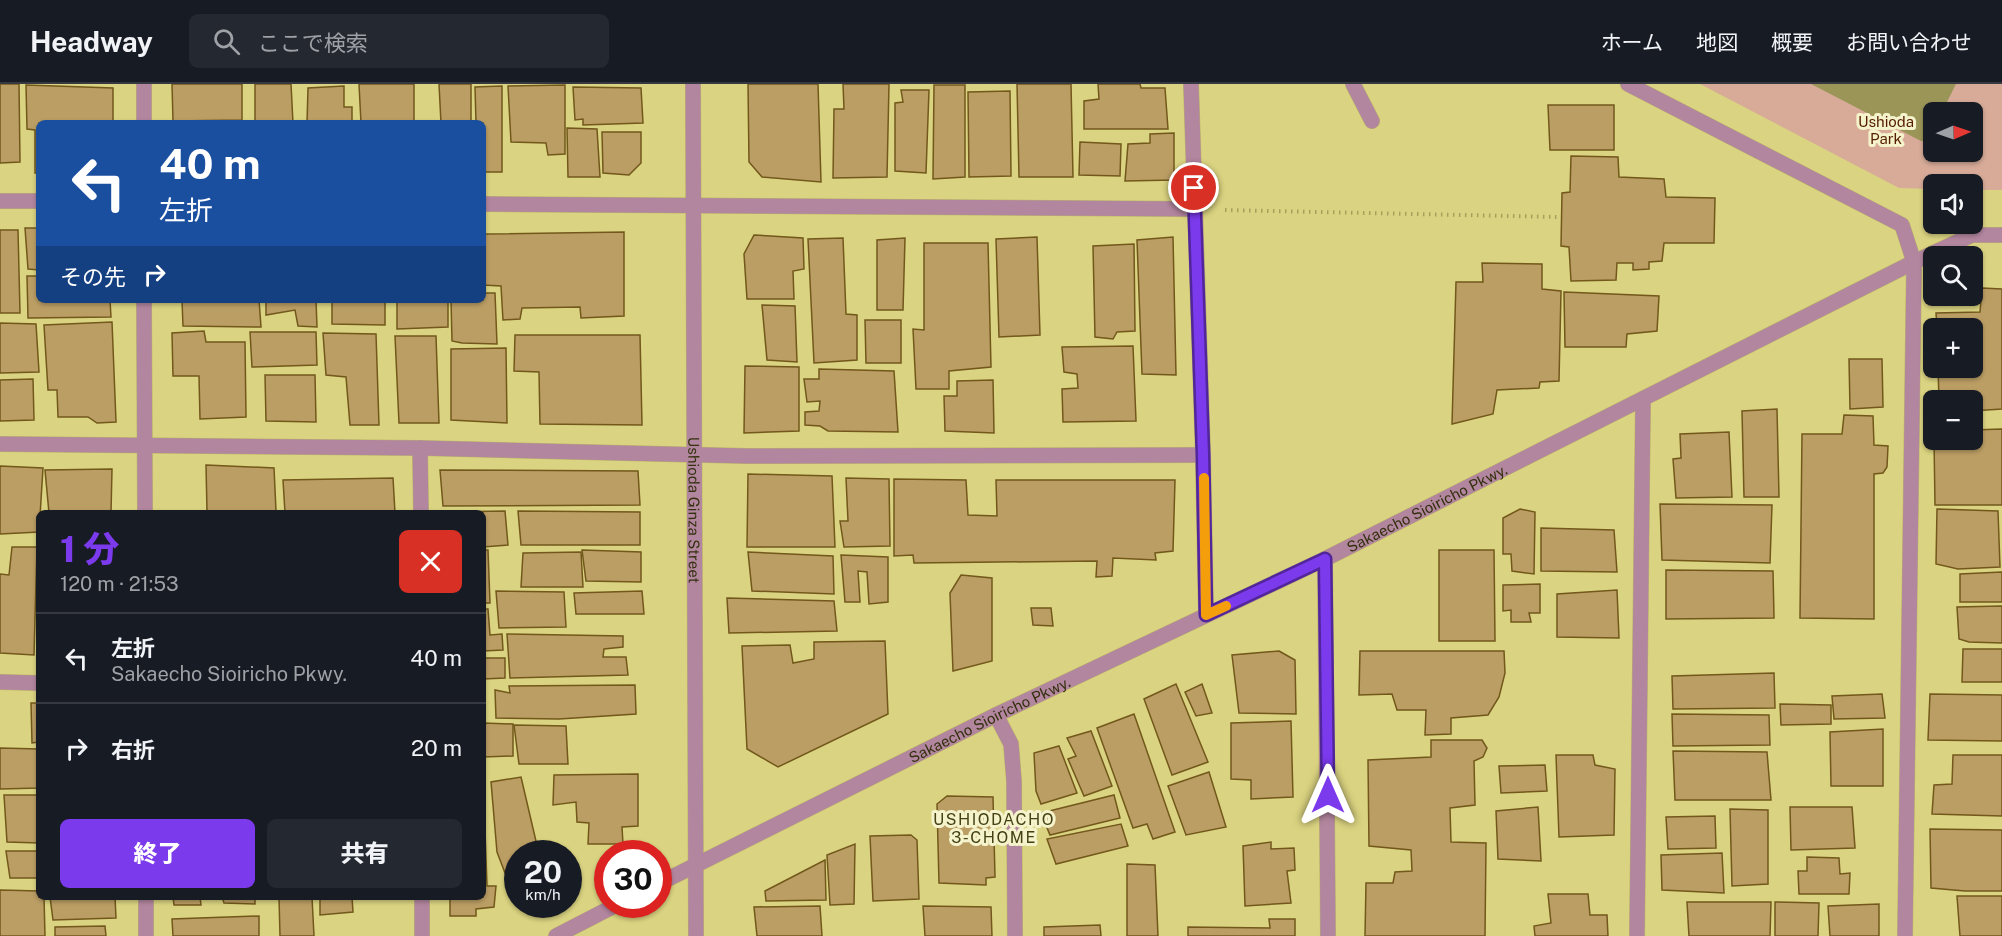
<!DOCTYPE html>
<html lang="ja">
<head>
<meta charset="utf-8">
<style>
  :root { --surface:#171b24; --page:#242831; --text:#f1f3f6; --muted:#9ea1a6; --line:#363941; --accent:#7c3aed }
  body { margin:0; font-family:"Public Sans","Noto Sans JP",sans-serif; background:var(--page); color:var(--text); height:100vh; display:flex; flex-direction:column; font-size:22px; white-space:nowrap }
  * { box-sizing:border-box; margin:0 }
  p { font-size:20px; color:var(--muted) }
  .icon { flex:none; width:33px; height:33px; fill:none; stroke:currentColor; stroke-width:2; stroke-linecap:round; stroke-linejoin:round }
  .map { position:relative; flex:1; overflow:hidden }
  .side { position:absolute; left:36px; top:426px; width:450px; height:390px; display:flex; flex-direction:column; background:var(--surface); border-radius:9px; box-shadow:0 2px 4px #0004 }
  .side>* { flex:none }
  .hud { position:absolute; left:36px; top:36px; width:450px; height:183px; border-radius:9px; box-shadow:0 2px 4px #0004; background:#1a4fa0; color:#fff; overflow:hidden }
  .needle { width:39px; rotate:88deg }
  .tools { position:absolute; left:1923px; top:18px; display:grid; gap:12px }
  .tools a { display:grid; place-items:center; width:60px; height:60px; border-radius:9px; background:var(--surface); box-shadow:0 2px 4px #0004; font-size:30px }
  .speed { position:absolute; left:504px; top:756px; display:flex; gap:12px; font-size:30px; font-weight:700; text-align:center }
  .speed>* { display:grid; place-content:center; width:78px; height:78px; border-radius:50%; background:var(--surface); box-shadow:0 2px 4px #0004; line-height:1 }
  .speed small { font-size:15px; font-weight:400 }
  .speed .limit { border:9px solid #d22; background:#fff; color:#111 }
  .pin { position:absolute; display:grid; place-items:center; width:51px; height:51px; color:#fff; margin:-26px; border:3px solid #fff; border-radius:50%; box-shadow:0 2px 6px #0007 }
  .me { position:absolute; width:66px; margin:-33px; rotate:0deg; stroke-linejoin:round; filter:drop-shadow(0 0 4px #0008) }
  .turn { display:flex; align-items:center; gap:21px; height:126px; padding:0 24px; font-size:27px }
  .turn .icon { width:78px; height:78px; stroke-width:2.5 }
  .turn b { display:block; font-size:42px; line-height:51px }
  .then { display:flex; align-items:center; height:57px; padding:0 24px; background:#0003; gap:12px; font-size:22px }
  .round { display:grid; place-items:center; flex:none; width:63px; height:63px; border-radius:9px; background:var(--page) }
  .summary { display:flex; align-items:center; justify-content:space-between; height:102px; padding:0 24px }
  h1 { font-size:36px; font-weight:800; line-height:45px; color:var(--accent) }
  .action { display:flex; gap:12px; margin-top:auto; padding:12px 24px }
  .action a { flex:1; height:69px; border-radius:9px; background:var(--accent); color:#fff; font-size:24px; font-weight:800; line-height:69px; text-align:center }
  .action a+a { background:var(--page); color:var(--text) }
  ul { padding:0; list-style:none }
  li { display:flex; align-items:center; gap:18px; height:90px; padding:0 24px; border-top:2px solid var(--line) }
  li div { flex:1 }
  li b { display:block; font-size:22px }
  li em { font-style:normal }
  header { display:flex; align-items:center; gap:36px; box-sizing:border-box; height:84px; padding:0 30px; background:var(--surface); border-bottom:2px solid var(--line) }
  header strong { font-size:28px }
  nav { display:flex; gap:33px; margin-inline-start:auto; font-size:21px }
  .search { width:420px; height:54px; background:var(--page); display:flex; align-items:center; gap:15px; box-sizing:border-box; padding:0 21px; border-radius:9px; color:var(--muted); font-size:22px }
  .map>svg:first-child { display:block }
  .green { fill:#d7ab98; fill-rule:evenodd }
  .water { fill:#9b9658 }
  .building { fill:#bb9e64; stroke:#72581b; stroke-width:1.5 }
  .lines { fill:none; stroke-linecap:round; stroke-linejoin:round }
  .minor-casing { stroke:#b9b26a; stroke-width:16 }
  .path { stroke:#a6a05d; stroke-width:4; stroke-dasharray:1.5 4.5; stroke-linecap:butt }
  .minor { stroke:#b3869f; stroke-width:15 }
  .route-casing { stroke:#51269a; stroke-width:15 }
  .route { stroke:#7c3aed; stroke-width:10 }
  .slow { stroke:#f59e0b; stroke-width:10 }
  .labels { text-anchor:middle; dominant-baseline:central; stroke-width:6; stroke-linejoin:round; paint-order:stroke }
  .park-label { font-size:15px; fill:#551e00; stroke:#f5f3cb }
  .street-label { font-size:15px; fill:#33300d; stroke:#f5f3cb }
  .neighbourhood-label { font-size:16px; letter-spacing:1.5px; fill:#454115; stroke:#f5f3cb }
</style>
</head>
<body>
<header>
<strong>Headway</strong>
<div class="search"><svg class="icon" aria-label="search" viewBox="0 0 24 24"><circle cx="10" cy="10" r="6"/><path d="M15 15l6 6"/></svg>ここで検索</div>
<nav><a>ホーム</a><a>地図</a><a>概要</a><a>お問い合わせ</a></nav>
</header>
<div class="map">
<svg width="2002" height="852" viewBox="0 0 2002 852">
  <rect width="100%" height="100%" fill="#dad381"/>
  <path class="green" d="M1700 0H2002V106H1973L1972 100H1934L1933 105 1899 104ZM1934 28H1972V68H1934Z"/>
  <path class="water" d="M1811 0H1956L1942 28H1934C1934 40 1934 48 1925 57H1921Z"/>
  <g class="building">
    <path d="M0 0H19L20 78 0 79Z"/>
    <path d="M172 0H242V36L173 37Z"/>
    <path d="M255 0H291L293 39 255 38Z"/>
    <path d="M359 0H414V39H361Z"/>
    <path d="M439 0H471V39H441Z"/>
    <path d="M748 0H818L821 98 762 93 749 78Z"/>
    <path d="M843 0H889L887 93 833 94 834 25H844Z"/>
    <path d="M1017 0H1071L1073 93H1019Z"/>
    <path d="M1098 0H1140L1141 4H1165L1168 45H1084V17L1099 15Z"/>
    <path d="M26 1 113 4V39H39V89H35V46L27 45Z"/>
    <path d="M565 1V70L548 71 546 59 511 58 508 2Z"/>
    <path d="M934 1H965V93L933 95Z"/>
    <path d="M344 2V23H352V39H307L308 4Z"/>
    <path d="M502 2V88H483V39H476L475 3Z"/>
    <path d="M573 3 641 4 643 39 583 41V35L575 36Z"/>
    <path d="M901 6H929L926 89 895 87V19L903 18Z"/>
    <path d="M1010 7 1011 92 969 93 968 8Z"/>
    <path d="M1548 21H1614V66H1550Z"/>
    <path d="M567 44 597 45 600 93H568Z"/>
    <path d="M602 48H641V79L629 91 603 89Z"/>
    <path d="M1174 49V96L1125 97 1128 60 1150 59V50Z"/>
    <path d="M1080 58 1121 60 1120 92 1079 91Z"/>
    <path d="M1571 72 1618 73 1619 93 1664 95 1666 113 1715 114 1714 159H1664L1662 177 1649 178V185L1633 186V179H1617L1616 196 1571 197 1569 163 1561 162 1562 109 1570 108Z"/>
    <path d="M25 144H39V186L28 185Z"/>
    <path d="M0 146H18L20 229H0Z"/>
    <path d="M624 148V232L581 234 580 223 522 224 520 235 503 236 501 202 483 201 484 150Z"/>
    <path d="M754 151 803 154 804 185 793 187 794 215H747L744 170Z"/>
    <path d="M1037 153 1040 251 999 253 996 155Z"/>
    <path d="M1173 153 1176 291 1142 290 1137 156Z"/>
    <path d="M843 154 846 230 857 231V276L814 279 808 155Z"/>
    <path d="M905 154 903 226H877V156Z"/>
    <path d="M924 159H988L991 283 949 287V305H916L913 245 924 246Z"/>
    <path d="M1134 160 1135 247 1117 248 1113 255 1095 253 1093 162Z"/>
    <path d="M1482 179 1542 180V205L1561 207 1559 297 1540 298 1539 304 1497 306 1493 330 1452 340 1456 198H1483Z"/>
    <path d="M27 192H39V216H110L111 233 28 234Z"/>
    <path d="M1982 204 2002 205V325L1972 327V316H1939L1938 284H1972V244H1937L1936 229 1980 228Z"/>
    <path d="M1564 208 1659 212 1657 247 1627 250 1626 263H1565Z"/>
    <path d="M483 209H495L497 260 462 259 452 257 451 216H483Z"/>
    <path d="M182 216H259L261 243 183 242Z"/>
    <path d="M266 216H316L317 243 298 242 295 226 266 231Z"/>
    <path d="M332 216H385V241L332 240Z"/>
    <path d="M397 216H448V243L397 245Z"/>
    <path d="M762 221 795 222 797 278 767 276Z"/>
    <path d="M865 236H901V279H866Z"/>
    <path d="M112 238 116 338 97 339 88 333H58L57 306H48L44 241Z"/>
    <path d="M0 239 36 240 39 288 0 289Z"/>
    <path d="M204 247 206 258H245L246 333 200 335 199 292H173L172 249Z"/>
    <path d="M250 248H316L317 281 252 283Z"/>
    <path d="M323 249 376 250 379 341H350L346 293 326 291Z"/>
    <path d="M515 251H640L642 341 540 340 539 288 514 287Z"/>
    <path d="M395 252H436L439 339H399Z"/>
    <path d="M1133 262 1136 337 1063 338 1062 305 1078 304 1077 290 1064 288 1062 263Z"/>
    <path d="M506 264 507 339 451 336V265Z"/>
    <path d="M1849 275H1882L1883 323 1850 325Z"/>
    <path d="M745 282 799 283V347L744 349Z"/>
    <path d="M819 285 894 287 898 348 828 347 820 342 805 341V328L819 327 820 317 807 318 804 295H819Z"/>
    <path d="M265 291H315L316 338 266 337Z"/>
    <path d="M33 295 34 336 0 337V296Z"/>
    <path d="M993 296 994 349 945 347 944 312H957V297Z"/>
    <path d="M1777 325 1779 413H1744L1742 327Z"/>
    <path d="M1844 331 1873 332 1874 361 1888 362 1887 383 1883 389 1874 390V535L1800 534 1802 350H1842Z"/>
    <path d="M2002 345V421H1935L1934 356H1972V346Z"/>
    <path d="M1729 348 1732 413 1676 414 1673 375 1681 374 1680 350Z"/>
    <path d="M206 381 274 384 276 427H207Z"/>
    <path d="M0 382 43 384 39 448 0 450Z"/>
    <path d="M112 385 111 429H49L45 386Z"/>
    <path d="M440 386 638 387 640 421 443 422Z"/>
    <path d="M748 390 832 392 835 463H747Z"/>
    <path d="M393 394 395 429H285L283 396Z"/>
    <path d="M846 394 889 395 890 462 844 463 840 437H848Z"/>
    <path d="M894 395 966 396 968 431 997 432 996 396H1175L1173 467 1155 469 1156 476 1113 474 1112 492 1096 493 1097 477 914 479 913 471 894 472Z"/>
    <path d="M1660 420 1772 421 1770 479 1662 476Z"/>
    <path d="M1520 425 1535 428 1534 490 1512 487 1511 470H1503V434Z"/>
    <path d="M1937 425 1998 427 2000 483 1958 485 1936 480Z"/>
    <path d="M505 427 508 461 483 463V429L444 428Z"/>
    <path d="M518 427 640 428V461H521Z"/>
    <path d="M1541 444 1614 446 1617 488 1541 487Z"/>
    <path d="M12 463H37L34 571 0 569V490L9 491Z"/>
    <path d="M483 466H488L490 519H483Z"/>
    <path d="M582 466 641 468V498L586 497Z"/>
    <path d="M1439 466H1494L1495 557H1439Z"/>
    <path d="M581 468 583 503H521L523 469Z"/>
    <path d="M748 468 833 472 834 510 752 507Z"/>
    <path d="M841 471 888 473V518L869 520 867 488 858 487 860 518H845Z"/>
    <path d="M1666 486 1773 487 1774 534 1666 535Z"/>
    <path d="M2002 488V518H1960V490Z"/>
    <path d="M961 491 992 494V577L953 587 950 509Z"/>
    <path d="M1540 500V529H1529L1531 538H1511V526L1503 527V501Z"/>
    <path d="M1617 506 1619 554 1557 553V510Z"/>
    <path d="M496 507 564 508 566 543 499 544Z"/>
    <path d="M642 507 644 530H576L574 509Z"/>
    <path d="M727 514 834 517 837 547 729 549Z"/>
    <path d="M2002 522V559L1969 558 1959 555 1957 523Z"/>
    <path d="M1031 524H1051L1053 542 1033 541Z"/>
    <path d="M483 525H488L490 551 502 550 503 566 483 567Z"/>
    <path d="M507 550 623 552V563L604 565 603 573H626L628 591 510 594Z"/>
    <path d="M885 557 888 630 778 683 747 665 742 562 790 561 793 579 814 575V558Z"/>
    <path d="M1963 565H2002V598H1962Z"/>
    <path d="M1279 567 1295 576 1296 630 1239 629 1232 571Z"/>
    <path d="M1360 567H1504L1505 589 1499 613 1488 631 1451 634V650L1425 651 1426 626H1397L1392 610 1359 611Z"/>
    <path d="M483 574H505V594L483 595Z"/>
    <path d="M1774 589 1775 624 1673 625 1672 592Z"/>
    <path d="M1176 600 1208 678 1172 691 1144 615Z"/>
    <path d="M1202 600 1212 629 1196 632 1185 608Z"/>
    <path d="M635 601 636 630 559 635 496 634 495 606 510 609 509 602Z"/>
    <path d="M1882 610 1885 634 1834 635 1832 612Z"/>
    <path d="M1930 610 2002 611V657L1928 656Z"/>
    <path d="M31 619H39V658L32 659Z"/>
    <path d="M1780 620 1831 621V640L1781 641Z"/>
    <path d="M1134 630 1175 748 1153 755 1147 740 1133 744 1097 644Z"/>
    <path d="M1672 630 1769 631 1770 661 1673 662Z"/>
    <path d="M1291 637 1293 713 1251 715V696L1231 695V639Z"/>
    <path d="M483 639 513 640V672L483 673Z"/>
    <path d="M514 641 566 642 568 680H519Z"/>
    <path d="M1883 645V702H1831L1830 648Z"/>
    <path d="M1091 647 1112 702 1084 712 1068 675 1076 672 1067 654Z"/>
    <path d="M1431 656H1482L1487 664 1483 673 1474 677 1475 721 1450 724 1451 758 1486 759 1485 852H1365L1366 799H1393L1395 788 1412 787 1411 766 1369 762 1368 676 1431 673Z"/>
    <path d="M1059 662 1077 709 1041 720 1036 707 1034 669Z"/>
    <path d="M0 664 39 665V704L0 705Z"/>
    <path d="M1673 667 1767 668 1771 716H1675Z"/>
    <path d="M1556 671H1593L1595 681 1615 685 1614 751 1559 753Z"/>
    <path d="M1953 671H2002V732L1932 730 1934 701 1952 700Z"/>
    <path d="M1545 681 1547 707 1501 709 1499 682Z"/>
    <path d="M1209 688 1226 743 1186 751 1168 702Z"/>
    <path d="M483 690 487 802H496L494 823 476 825V832H450V813H483Z"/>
    <path d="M638 690V742L622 743 623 760H588L589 739 577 738 576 718 553 721 554 691Z"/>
    <path d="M521 693 539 770H518V802H510L497 768 491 698Z"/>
    <path d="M4 711H39V759L7 758Z"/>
    <path d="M1114 711 1120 734 1050 751 1041 729Z"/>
    <path d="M947 712 993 713 995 793 986 794V801L939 799 937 720Z"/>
    <path d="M1538 723 1541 777 1498 775 1496 727Z"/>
    <path d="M1790 723H1852L1855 764 1791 766Z"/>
    <path d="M1730 725 1768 726V800L1732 802Z"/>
    <path d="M1715 732 1716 764 1668 765 1666 733Z"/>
    <path d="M1121 740 1128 762 1056 780 1047 755Z"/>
    <path d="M1930 745 2002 746V807H1965L1931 804Z"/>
    <path d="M911 751 917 756 919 815 873 817 870 752Z"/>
    <path d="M1271 758V765L1294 764 1295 786 1287 787 1291 819 1245 822 1243 762Z"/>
    <path d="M855 760 854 820 830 821 827 771Z"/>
    <path d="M6 767H39V794H10Z"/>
    <path d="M1722 769 1724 809 1662 806 1661 771Z"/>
    <path d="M1807 773 1839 774 1840 790 1850 789 1849 810H1799L1798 787H1807Z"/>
    <path d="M825 776 826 816 766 817 765 807Z"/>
    <path d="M1127 780 1155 781 1158 852H1127Z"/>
    <path d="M0 806 39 807V813H44L45 852H0Z"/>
    <path d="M1548 810H1588L1590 831H1607L1608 852H1535L1534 842 1551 839Z"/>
    <path d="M1957 812H2002V852H1960Z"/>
    <path d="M50 813H115L116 834 53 836Z"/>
    <path d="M173 813H200L201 821H174Z"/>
    <path d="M222 813H255V820L224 819Z"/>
    <path d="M279 813H312L314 852H280Z"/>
    <path d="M320 813H352L353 828 320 831Z"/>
    <path d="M1687 818H1771L1770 852H1689Z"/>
    <path d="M1775 818 1819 819 1818 852H1775Z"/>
    <path d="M1879 820V852H1830L1828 822Z"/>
    <path d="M820 822 822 852H757L754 823Z"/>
    <path d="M923 822 991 823 992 852H925Z"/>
    <path d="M259 832V852H173L172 835Z"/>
    <path d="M1269 835H1295V852H1188V843L1270 844Z"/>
    <path d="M1100 841 1101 852H1044V843Z"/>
    <path d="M105 842 106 852H55V843Z"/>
  </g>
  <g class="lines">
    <g class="minor-casing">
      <g id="minor">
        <path d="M144 0V39"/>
        <path id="s1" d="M693 0 696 852"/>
        <path d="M1191 0 1203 371 1206 531"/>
        <path d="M1353 0 1372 37"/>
        <path d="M1628 0 1902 141 1914 178 1905 852"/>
        <path d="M0 117H39"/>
        <path d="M483 120 1195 125"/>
        <path d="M144 216 145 429"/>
        <path d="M0 360 420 364 747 372 1203 371"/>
        <path d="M420 364 421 429"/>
        <path d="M1325 475 1328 852"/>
        <path d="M0 598 39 599"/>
        <path d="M996 631 1011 660 1014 697 1015 852"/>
        <path id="s2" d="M658 800 996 631 1325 475 1914 178 1972 151H2002"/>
        <path d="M146 813V852"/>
        <path d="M422 813V852"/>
        <path d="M556 852 618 820"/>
        <path d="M1637 852 1643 315"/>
      </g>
    </g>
    <path class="path" d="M1225 126 1557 133"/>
    <use href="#minor" class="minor"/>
  </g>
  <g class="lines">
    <g class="route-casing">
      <path id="route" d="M1194 104 1203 371 1206 531 1325 475 1328 711"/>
    </g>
    <use href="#route" class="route"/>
    <path class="slow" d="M1204 394 1206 531 1226 522"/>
  </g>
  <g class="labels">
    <g class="park-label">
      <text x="1886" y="37">Ushioda<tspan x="1886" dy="17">Park</tspan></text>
    </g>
    <g class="street-label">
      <text stroke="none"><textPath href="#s2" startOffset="856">Sakaecho Sioiricho Pkwy.</textPath></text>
      <text stroke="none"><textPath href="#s1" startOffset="426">Ushioda Ginza Street</textPath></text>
      <text stroke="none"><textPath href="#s2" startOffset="370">Sakaecho Sioiricho Pkwy.</textPath></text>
    </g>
    <g class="neighbourhood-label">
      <text x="994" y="735">USHIODACHO<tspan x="994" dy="18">3-CHOME</tspan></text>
    </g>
  </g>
</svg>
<div class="tools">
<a><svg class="needle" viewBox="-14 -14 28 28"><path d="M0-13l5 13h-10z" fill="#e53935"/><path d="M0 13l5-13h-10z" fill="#9ea1a6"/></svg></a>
<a><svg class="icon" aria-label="sound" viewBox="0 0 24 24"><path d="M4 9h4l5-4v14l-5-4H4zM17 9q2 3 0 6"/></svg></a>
<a><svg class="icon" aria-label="search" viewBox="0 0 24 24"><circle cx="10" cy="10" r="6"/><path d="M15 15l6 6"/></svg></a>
<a>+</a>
<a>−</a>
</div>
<div class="speed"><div>20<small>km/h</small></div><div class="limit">30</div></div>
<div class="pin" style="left:1194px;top:104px;background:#d93025"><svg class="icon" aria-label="arrive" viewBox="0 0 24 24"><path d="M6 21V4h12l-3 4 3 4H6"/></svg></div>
<svg class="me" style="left:1328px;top:711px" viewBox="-20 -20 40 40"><path d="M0-17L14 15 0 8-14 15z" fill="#7c3aed" stroke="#fff" stroke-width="4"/></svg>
<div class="hud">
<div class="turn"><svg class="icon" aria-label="left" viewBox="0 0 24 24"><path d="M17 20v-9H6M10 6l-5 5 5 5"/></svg><div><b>40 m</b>左折</div></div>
<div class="then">その先<svg class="icon" aria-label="right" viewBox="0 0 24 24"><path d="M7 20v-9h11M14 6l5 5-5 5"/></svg></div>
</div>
<section class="side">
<div class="summary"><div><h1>1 分</h1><p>120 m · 21:53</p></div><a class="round" style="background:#d93025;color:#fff"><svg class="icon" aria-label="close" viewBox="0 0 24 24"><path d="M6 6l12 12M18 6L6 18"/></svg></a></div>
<ul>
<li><svg class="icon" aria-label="left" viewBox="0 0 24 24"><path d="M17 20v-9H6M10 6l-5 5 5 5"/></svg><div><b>左折</b><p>Sakaecho Sioiricho Pkwy.</p></div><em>40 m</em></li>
<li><svg class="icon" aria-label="right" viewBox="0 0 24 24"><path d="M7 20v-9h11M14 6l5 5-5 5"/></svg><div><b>右折</b></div><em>20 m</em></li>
</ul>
<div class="action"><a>終了</a><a>共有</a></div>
</section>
</div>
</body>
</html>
